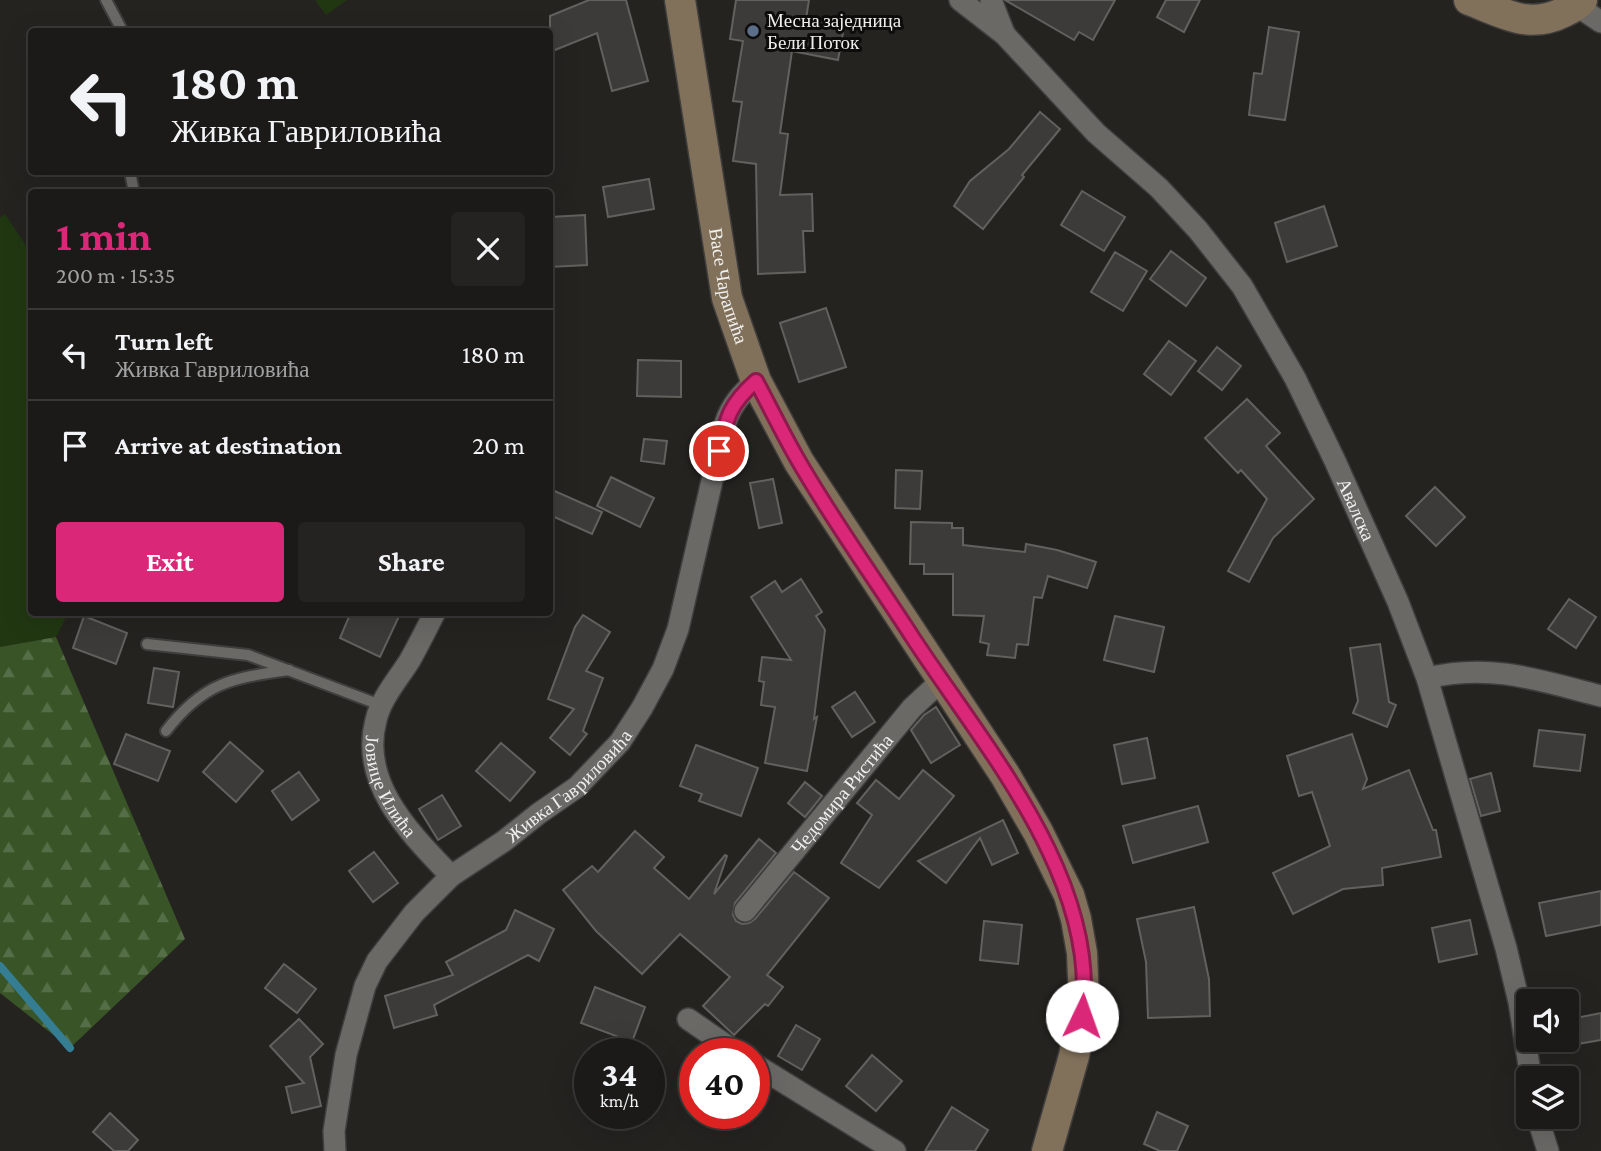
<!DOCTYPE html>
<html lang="en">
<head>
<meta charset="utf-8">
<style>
  :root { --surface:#1b1a18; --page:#242321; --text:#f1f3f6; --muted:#a0a1a2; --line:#393837; --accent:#db2777 }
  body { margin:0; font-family:"Crimson Pro",serif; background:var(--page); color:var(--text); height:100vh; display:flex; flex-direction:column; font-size:26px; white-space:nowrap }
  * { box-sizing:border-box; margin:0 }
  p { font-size:23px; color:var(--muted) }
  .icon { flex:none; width:38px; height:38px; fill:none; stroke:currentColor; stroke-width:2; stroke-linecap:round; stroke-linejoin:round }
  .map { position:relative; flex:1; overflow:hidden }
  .details { position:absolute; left:28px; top:189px; width:525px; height:427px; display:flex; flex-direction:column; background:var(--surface); border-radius:7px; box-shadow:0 7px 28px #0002,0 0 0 2px var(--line) }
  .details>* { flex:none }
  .top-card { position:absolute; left:28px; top:28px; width:525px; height:147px; border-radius:7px; box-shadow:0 7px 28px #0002,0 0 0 2px var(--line); background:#1b1a18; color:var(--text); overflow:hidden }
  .controls { position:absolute; left:1516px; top:989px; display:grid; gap:14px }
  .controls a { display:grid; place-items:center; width:63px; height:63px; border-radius:7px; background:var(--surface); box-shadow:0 7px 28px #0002,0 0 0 2px var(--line); font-size:35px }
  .speed { position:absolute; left:574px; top:1038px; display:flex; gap:14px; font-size:35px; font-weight:700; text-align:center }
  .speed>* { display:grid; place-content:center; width:91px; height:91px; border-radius:50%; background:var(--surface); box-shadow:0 7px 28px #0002,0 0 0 2px var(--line); line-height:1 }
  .speed small { font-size:18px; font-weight:400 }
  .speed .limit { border:10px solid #d22; background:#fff; color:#111 }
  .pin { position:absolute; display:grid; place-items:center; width:60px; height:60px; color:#fff; margin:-30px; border:4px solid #fff; border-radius:50%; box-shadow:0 2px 7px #0007 }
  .me { position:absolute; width:77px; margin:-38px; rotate:3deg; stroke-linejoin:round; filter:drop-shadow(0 0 5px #0008) }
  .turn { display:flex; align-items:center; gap:24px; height:147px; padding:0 28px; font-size:32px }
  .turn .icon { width:91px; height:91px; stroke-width:2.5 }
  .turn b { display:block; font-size:49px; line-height:60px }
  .round { display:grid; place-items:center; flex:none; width:74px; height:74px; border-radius:7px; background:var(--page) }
  .headline { display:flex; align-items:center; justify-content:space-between; height:119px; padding:0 28px }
  h1 { font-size:42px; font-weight:700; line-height:52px; color:var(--accent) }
  .cta { display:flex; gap:14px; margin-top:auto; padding:14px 28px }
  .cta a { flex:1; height:80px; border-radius:7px; background:var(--accent); color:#fff; font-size:28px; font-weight:700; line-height:80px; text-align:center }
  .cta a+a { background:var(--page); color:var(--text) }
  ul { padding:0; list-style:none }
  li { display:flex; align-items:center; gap:21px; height:91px; padding:0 28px; border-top:2px solid var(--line) }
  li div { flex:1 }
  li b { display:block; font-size:26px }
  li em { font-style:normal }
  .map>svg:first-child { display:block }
  .grass { fill:#213712 }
  .forest { fill:url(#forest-firs) }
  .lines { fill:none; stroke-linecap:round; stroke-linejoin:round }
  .stream { stroke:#347d93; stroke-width:8 }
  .building { fill:#3c3b39; stroke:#62615e; stroke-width:2 }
  .lane-casing { stroke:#3f3e3c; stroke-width:14 }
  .street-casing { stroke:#3f3e3c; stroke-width:24 }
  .secondary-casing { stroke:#3f3e3c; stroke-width:33 }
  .lane { stroke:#6a6966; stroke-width:10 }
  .street { stroke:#6a6966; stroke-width:21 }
  .secondary { stroke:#82715a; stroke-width:30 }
  .route-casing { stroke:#8e194d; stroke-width:18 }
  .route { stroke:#db2777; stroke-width:12 }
  .service-dot { fill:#5c6f8a; stroke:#0d0c0b; stroke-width:2.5 }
  .labels { text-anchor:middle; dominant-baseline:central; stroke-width:6; stroke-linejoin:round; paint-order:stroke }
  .poi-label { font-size:19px; fill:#efefed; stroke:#0d0c0b; text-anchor:start }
  .street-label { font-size:19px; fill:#efefed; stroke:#0d0c0b }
</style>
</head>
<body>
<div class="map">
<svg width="1601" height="1151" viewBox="0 0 1601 1151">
  <defs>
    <pattern id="forest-firs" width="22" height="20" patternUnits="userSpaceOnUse" patternTransform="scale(1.75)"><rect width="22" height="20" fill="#395527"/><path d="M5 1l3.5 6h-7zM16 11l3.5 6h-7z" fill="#566e47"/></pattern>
  </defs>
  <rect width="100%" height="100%" fill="#242320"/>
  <g class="grass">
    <path d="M315 0H347L326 15Z"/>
    <path d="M5 214 31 253 32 612 68 613 56 637 0 647V218Z"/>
  </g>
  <path class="forest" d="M56 637 185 939 70 1048 0 993V647Z"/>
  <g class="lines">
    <path class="stream" d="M0 966 70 1048"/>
  </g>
  <g class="building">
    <path d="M589 0H626L648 81 612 91 597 33 550 52V16Z"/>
    <path d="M736 0H809L806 19 844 27 838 60 792 51 780 133 788 134 780 195 812 194 813 231H803L805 272 758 274 756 164 733 161 742 102 733 101 743 41 730 39Z"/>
    <path d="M1005 0H1115L1093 40 1079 32 1074 40Z"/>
    <path d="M1166 0H1200L1184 32 1157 17Z"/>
    <path d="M1269 27 1299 32 1285 120 1249 115 1254 73 1262 74Z"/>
    <path d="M1040 112 1060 129 1022 175 1024 177 983 229 954 206 970 181 1009 149Z"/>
    <path d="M649 179 654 209 608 217 603 187Z"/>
    <path d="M1082 191 1125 217 1104 251 1061 225Z"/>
    <path d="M1324 206 1337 246 1287 262 1275 223Z"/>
    <path d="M585 215 587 265 550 267V217Z"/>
    <path d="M1171 251 1206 278 1186 306 1150 279Z"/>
    <path d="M1115 252 1147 271 1123 311 1091 292Z"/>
    <path d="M826 308 846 367 799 382 780 323Z"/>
    <path d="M1169 341 1196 361 1171 395 1144 374Z"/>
    <path d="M1217 347 1241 366 1222 390 1198 371Z"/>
    <path d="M638 360 681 361V397L637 396Z"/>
    <path d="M1247 399 1280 433 1266 446 1314 499 1273 538 1249 582 1228 571 1267 499 1241 470 1238 473 1205 438Z"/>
    <path d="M644 439 667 441 664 464 641 461Z"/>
    <path d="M896 470 922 471 920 509 895 508Z"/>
    <path d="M611 477 654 498 640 527 597 506Z"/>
    <path d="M773 479 782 523 759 528 750 483Z"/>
    <path d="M1435 487 1465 517 1436 546 1406 516Z"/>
    <path d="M550 489 602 512 592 534 550 515Z"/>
    <path d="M911 522 952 523V528H963V545L1025 552 1026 544 1057 550 1096 562 1087 588 1048 576 1042 598 1034 597 1028 645 1017 644 1015 658 987 655 989 644 980 642 984 616 953 615V574H924V564H910Z"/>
    <path d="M801 579 822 612 816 616 825 630 814 719 817 717 807 771 765 763 775 707 761 705 764 682 759 681 762 657 791 660 751 597 775 581 782 592Z"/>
    <path d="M1569 599 1596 617 1576 648 1548 629Z"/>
    <path d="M351 612H401L380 657 340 638Z"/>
    <path d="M583 615 610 632 586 671 603 678 583 731 587 734 570 755 550 738 574 709 548 699 575 627Z"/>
    <path d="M84 616 127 633 116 664 73 648Z"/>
    <path d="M1115 616 1164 627 1154 672 1104 660Z"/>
    <path d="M1380 644 1389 702 1396 705 1387 727 1353 713 1358 701 1350 648Z"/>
    <path d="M154 668 179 672 173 707 148 703Z"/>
    <path d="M855 692 875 722 852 737 832 707Z"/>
    <path d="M936 707 960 745 931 763 911 730 924 715Z"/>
    <path d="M1539 730 1585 735 1580 771 1534 766Z"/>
    <path d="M126 734 170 751 158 781 114 764Z"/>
    <path d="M1352 734 1367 779 1363 789 1409 770 1433 830H1436L1441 857 1382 868 1383 885 1343 889 1293 914 1273 873 1330 846 1312 792 1299 796 1287 756Z"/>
    <path d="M1147 738 1155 778 1122 784 1114 745Z"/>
    <path d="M230 742 263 771 236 802 203 772Z"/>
    <path d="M501 743 535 772 510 801 476 771Z"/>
    <path d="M696 745 758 768 741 816 699 801 702 794 680 786Z"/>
    <path d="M923 770 954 796 879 888 841 863 872 815 857 803 876 780 899 799Z"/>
    <path d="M299 772 319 800 292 820 272 791Z"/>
    <path d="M1491 773 1500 811 1481 816 1470 779Z"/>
    <path d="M805 782 822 796 805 817 788 803Z"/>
    <path d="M442 795 461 826 438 840 419 809Z"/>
    <path d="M1198 806 1208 842 1133 863 1123 826Z"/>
    <path d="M1003 820 1018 853 992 865 980 838 946 883 918 861Z"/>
    <path d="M635 831 664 857 654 868 689 899 725 855 727 856 714 894 759 839 776 853 735 903 733 915 736 921 742 924 749 923 755 919 794 872 829 898 767 975 783 987 768 1006 765 1004 734 1035 703 1006 730 977 680 934 642 974 596 931 563 890 592 866 598 872Z"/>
    <path d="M374 852 398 883 373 902 349 871Z"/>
    <path d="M1601 891V925L1546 936 1539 903Z"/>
    <path d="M1194 907 1209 979 1210 1016 1148 1018 1146 962 1137 919Z"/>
    <path d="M515 910 554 929 539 961 528 955 434 1005 437 1015 394 1028 385 996 453 975 446 962 506 930Z"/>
    <path d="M1470 920 1477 954 1439 962 1432 928Z"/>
    <path d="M984 921 1022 925 1018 964 980 960Z"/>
    <path d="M284 964 316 989 297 1013 265 988Z"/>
    <path d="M595 987 645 1007 632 1042 581 1023Z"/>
    <path d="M1601 1013V1040L1566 1046V1020Z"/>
    <path d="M299 1019 323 1044 310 1057 321 1106 292 1113 286 1087 304 1083 270 1046Z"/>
    <path d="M796 1025 820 1039 802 1070 778 1056Z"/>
    <path d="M872 1055 902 1081 876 1111 846 1086Z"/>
    <path d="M952 1107 988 1130 975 1151H925Z"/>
    <path d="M1157 1112 1188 1126 1177 1151H1160L1144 1144Z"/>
    <path d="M110 1113 138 1140 128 1151H114L93 1132Z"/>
  </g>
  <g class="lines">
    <g class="lane-casing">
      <g id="lane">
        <path d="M106 0 123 32"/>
        <path d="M130 172 134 192"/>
        <path d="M147 644 248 655 383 706"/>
        <path d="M166 731C203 683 231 678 289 670"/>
      </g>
    </g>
    <g class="street-casing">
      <g id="street">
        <path id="s1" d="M960 0 1005 35 1096 133 1159 188 1198 230 1242 286 1295 378 1335 461 1398 602 1427 678 1506 948 1519 1002 1531 1078"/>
        <path d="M991 0 1004 33"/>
        <path d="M1577 6 1601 22"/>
        <path id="s2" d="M435 612C427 628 419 644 410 660 399 678 381 698 376 720 359 784 411 834 451 876"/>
        <path d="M1427 678C1492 663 1538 680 1601 696"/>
        <path id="s3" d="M745 911 912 708 941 681"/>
        <path d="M688 1019 739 1054"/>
        <path d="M754 1064 895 1151"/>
        <path d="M1537 1116 1548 1151"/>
        <path id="s4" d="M335 1151 334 1131 346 1055 365 986 377 961 414 913 451 876 504 841 538 814 577 787 620 742 642 708 663 669 678 629 725 424C731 405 741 394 756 381"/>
      </g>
    </g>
    <g class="secondary-casing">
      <g id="secondary">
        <path id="s5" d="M680 0 727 298 756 381 799 462 1005 775 1038 832 1069 895 1076 919 1082 953 1084 1002 1074 1056 1047 1151"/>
        <path d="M1469 0C1504 13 1528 30 1564 12 1571 9 1577 6 1582 0"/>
      </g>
    </g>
    <use href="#lane" class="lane"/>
    <use href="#street" class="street"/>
    <use href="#secondary" class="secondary"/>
  </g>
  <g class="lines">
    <g class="route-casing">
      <path id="route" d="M719 451C727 417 729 405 756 381 770 407 783 434 798 460 833 521 875 579 913 638 983 745 1101 880 1082 1016"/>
    </g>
    <use href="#route" class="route"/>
  </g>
  <circle class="service-dot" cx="753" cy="31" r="7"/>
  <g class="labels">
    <g class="poi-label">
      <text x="767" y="20">Месна заједница<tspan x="767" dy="22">Бели Поток</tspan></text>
    </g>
    <g class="street-label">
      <text stroke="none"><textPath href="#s5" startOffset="290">Васе Чарапића</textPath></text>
      <text stroke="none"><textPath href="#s1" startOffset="654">Авалска</textPath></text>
      <text stroke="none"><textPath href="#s4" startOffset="458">Живка Гавриловића</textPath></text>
      <text stroke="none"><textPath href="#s2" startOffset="194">Јовице Илића</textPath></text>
      <text stroke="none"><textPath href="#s3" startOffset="152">Чедомира Ристића</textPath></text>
    </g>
  </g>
</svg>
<div class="controls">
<a><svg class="icon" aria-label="sound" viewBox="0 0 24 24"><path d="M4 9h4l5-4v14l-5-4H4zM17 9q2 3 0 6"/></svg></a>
<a><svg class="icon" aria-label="layers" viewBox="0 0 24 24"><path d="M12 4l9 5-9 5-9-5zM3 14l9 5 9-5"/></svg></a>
</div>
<div class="speed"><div>34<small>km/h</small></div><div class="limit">40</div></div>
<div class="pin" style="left:719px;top:451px;background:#d93025"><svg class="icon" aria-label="arrive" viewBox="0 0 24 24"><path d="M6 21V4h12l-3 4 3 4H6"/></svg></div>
<svg class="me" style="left:1082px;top:1016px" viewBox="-20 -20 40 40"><circle r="19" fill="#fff"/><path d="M0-13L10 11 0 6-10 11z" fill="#db2777"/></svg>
<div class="top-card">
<div class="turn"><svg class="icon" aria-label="left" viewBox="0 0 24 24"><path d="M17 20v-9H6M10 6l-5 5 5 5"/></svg><div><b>180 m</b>Живка Гавриловића</div></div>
</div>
<section class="details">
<div class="headline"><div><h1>1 min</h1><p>200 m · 15:35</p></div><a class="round"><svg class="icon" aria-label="close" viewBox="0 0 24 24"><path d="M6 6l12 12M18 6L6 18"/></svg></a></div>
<ul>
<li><svg class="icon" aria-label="left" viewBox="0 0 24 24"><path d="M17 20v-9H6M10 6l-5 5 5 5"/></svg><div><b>Turn left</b><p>Живка Гавриловића</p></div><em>180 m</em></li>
<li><svg class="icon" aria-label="arrive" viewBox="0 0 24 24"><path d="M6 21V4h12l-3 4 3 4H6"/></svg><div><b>Arrive at destination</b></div><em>20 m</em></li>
</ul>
<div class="cta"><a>Exit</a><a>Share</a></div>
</section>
</div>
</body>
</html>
